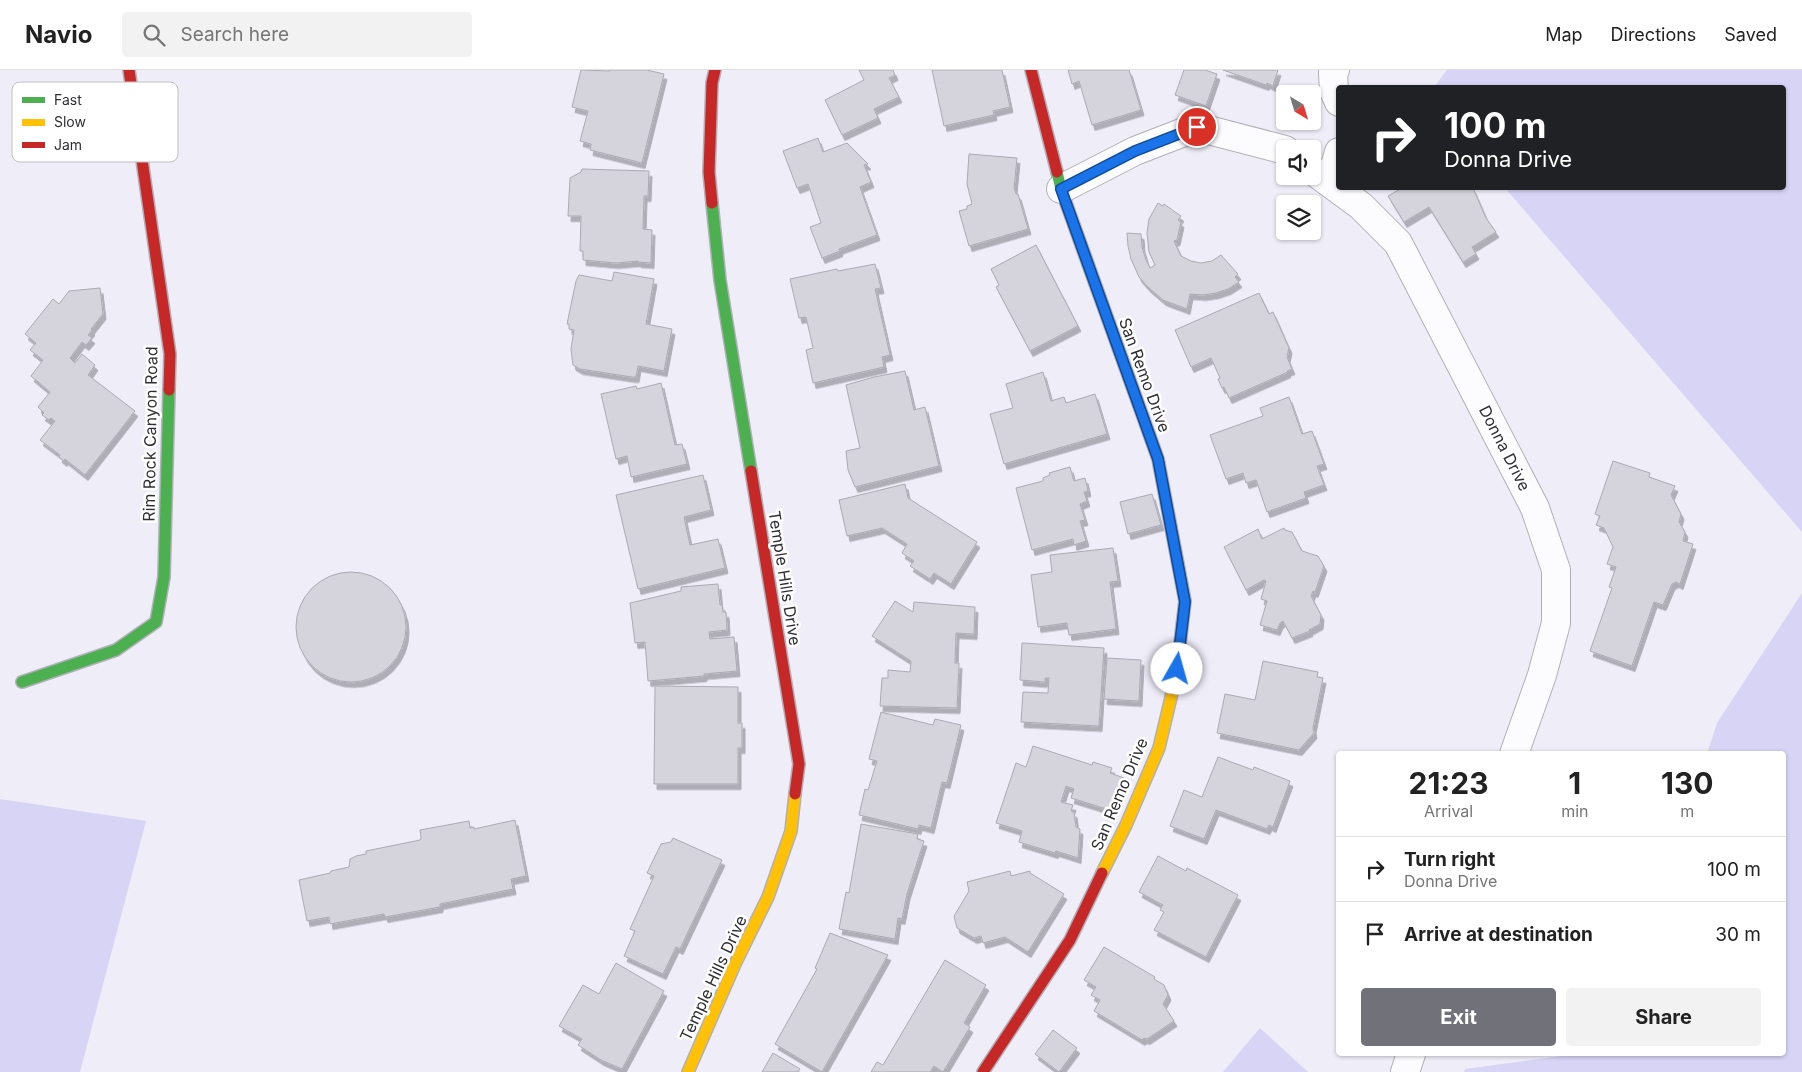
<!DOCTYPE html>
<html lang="en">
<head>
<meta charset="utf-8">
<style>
  :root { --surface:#fff; --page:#f2f2f2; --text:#222; --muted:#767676; --line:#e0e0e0; --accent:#717179 }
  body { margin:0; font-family:Inter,sans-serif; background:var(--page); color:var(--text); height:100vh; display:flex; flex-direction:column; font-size:19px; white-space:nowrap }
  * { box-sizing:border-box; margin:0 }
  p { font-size:16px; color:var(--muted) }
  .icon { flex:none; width:28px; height:28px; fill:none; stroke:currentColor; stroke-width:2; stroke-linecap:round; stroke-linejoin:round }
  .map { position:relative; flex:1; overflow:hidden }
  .sheet { position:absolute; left:1336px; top:681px; width:450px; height:305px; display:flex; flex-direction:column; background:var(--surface); border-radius:5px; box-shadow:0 1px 4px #0004 }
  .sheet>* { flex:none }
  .guide { position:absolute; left:1336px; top:15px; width:450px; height:105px; border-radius:5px; box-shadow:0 1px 4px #0004; background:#202124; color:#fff; overflow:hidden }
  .needle { width:32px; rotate:142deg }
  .fabs { position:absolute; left:1276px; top:15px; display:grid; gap:10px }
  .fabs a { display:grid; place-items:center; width:45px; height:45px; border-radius:5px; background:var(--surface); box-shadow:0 1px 4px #0004; font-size:25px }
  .pin { position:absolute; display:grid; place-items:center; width:42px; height:42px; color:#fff; margin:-21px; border:2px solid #fff; border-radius:50%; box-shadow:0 1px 5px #0007 }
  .me { position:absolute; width:55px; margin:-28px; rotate:7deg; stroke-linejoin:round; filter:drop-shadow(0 0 4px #0008) }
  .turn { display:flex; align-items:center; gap:18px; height:105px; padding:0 25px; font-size:22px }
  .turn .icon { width:65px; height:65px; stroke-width:2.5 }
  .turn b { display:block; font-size:35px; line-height:42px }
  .eta { display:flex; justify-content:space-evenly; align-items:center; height:85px; text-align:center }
  .eta b { font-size:30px; font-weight:700; line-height:35px }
  .cta { display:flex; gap:10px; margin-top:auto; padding:10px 25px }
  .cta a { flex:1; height:58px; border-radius:5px; background:var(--accent); color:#fff; font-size:20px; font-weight:700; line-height:58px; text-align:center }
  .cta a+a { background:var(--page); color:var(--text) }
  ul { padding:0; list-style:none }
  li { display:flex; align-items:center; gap:15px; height:65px; padding:0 25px; border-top:1px solid var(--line) }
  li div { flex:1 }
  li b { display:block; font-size:19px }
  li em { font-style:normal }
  header { display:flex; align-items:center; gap:30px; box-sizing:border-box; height:70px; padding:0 25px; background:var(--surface); border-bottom:1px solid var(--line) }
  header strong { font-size:24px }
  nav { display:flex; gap:28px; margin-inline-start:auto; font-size:18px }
  .search { width:350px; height:45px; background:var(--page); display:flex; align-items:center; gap:12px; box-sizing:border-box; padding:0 18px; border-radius:5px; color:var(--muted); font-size:19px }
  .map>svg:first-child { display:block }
  .grass { fill:#d7d4f6 }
  .building { fill:#d5d4dc; stroke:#abaab2; filter:url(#shadow) }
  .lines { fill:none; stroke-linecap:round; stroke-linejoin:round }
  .street-casing { stroke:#b0b0b8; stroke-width:30 }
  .fast-casing { stroke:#b0b0b8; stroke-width:14 }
  .slow-casing { stroke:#b0b0b8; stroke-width:14 }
  .jam-casing { stroke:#b0b0b8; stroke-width:14 }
  .street { stroke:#fcfcfe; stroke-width:28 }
  .fast { stroke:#4caf50; stroke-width:11 }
  .slow { stroke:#ffc107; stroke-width:11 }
  .jam { stroke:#c62828; stroke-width:11 }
  .route-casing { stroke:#114b97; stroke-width:12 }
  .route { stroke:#1a73e8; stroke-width:9 }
  .labels { text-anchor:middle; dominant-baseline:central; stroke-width:5; stroke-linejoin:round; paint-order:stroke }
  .street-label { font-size:16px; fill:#2e2e35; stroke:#fff }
  .key { fill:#fff; stroke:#c0c0c2; stroke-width:1 }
  .key-label { font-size:14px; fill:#2e2e35 }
</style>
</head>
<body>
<header>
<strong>Navio</strong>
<div class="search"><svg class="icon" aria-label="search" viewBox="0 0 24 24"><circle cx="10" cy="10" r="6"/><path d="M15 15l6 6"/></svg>Search here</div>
<nav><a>Map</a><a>Directions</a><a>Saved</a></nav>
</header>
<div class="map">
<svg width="1802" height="1002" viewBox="0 0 1802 1002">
  <defs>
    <filter id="shadow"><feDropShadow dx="3" dy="5.5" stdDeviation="0" flood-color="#0004"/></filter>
  </defs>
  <rect width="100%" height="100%" fill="#eeedf8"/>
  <g class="grass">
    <path d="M1447 0H1802V462L1505 118H1784V18L1434 17Z"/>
    <path d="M1802 523V1002H1464L1465 999 1576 984H1784V684H1707L1717 653Z"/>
    <path d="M0 729 146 751 80 1002H0Z"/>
    <path d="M1260 958 1308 1002H1223Z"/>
  </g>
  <g class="building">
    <path d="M581 0 610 1V0H647L664 4 642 93 590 80 591 74 580 71 588 41 572 37Z"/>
    <path d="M859 0H893L895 5 889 8 899 27 874 39 878 48 842 65 825 30 864 10Z"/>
    <path d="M932 0H1002L1010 37 993 41 994 45 944 56Z"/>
    <path d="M1068 0H1129L1141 40 1092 55 1079 11 1072 14Z"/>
    <path d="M1184 0H1205L1217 4 1206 36 1175 25Z"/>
    <path d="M1223 0H1278L1273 16 1267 13 1266 15Z"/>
    <path d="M818 68 823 82 847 73 868 94 864 95 871 112 860 117 877 165 839 179 840 181 822 188 810 157 821 153 808 114 797 118 783 81Z"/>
    <path d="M969 84 1017 88 1014 118 1016 124H1018L1028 159 969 176 959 141 967 139V136L972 134 967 114Z"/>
    <path d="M582 99 649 101 648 126H644L643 159 652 160 651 193 638 192V191L616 193 583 190V181H580L581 146H568L570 108 581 102Z"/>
    <path d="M1402 118H1473L1486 148 1496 162 1472 177 1476 184 1463 192 1429 137 1404 152 1388 126Z"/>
    <path d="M1158 133 1163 136 1164 134 1181 146 1178 150 1181 152 1177 170 1174 171 1181 186 1191 191 1201 193 1212 191 1221 185 1238 204 1235 207 1239 212 1228 219 1216 223 1203 225 1190 224 1187 239 1163 230 1148 217 1139 207 1131 189 1128 176 1127 163 1141 164 1142 177 1146 190 1150 198 1155 195 1149 182 1147 163 1149 149Z"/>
    <path d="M1036 175 1078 256 1030 281 996 217 999 215 991 199Z"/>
    <path d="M875 194 881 218 875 219 890 285 882 287 884 297 813 313 806 280 813 278 806 247 799 248 790 209 837 199 838 201Z"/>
    <path d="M614 202 654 209 646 254 672 259 664 301 638 296 636 307H632L580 299 573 295 571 279 574 260 569 259V254H567L576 211 579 205 612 211Z"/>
    <path d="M100 218 103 244 91 259 92 260 88 265 92 268 86 275 82 272 70 288 75 293 82 284 95 295 88 305 135 341 85 405 65 389 64 391 59 387 60 385 40 370 55 351 51 348 49 350 42 345 44 343 38 337 50 322 31 306 43 290 30 280 36 273 25 264 53 229 59 234 69 221Z"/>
    <path d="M1259 223 1269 244 1273 242 1289 278 1287 287 1292 299 1287 301 1288 302 1229 328 1224 317 1222 318 1218 309 1220 308 1211 288 1191 297 1175 260Z"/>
    <path d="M905 301 914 340 925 337 939 396 855 417 848 400 846 381 860 378 846 315 874 307Z"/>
    <path d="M1043 302 1051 331 1064 327 1066 333 1095 324 1107 364 1004 394 990 344 1013 338 1006 314Z"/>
    <path d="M661 313 675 375 682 374 687 394 631 407 627 386 616 389 601 324 636 316 637 319Z"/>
    <path d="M1289 327 1302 364 1312 361 1324 394 1317 396 1324 415 1304 422 1306 428 1267 442 1256 410 1246 413 1243 403 1226 409 1210 365 1263 346 1260 338Z"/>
    <path d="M1613 391 1650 403 1649 407 1675 416 1671 425 1681 444 1679 452 1685 462 1683 471 1693 474 1680 514 1676 512 1672 514 1663 535 1654 532 1632 596 1590 581 1612 518 1609 517 1616 497 1607 494 1613 477 1604 458 1596 455 1600 446 1595 444Z"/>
    <path d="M1070 397 1074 411 1085 408 1088 421 1084 422 1087 431 1080 434 1085 450 1080 451 1086 471 1074 475 1073 469 1032 480 1016 418 1043 411V408L1050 405 1049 403Z"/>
    <path d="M703 405 711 440 684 447 690 475 718 469 725 498 638 519 616 425Z"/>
    <path d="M905 414 908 428 977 472 951 514 934 503 930 509 910 496 914 491 902 483 907 474 882 458 847 466 839 430Z"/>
    <path d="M1152 424 1161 455 1128 464 1120 432Z"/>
    <path d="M1284 458 1285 460 1292 462 1302 481 1318 486 1324 496 1315 522 1313 521 1311 526 1321 545 1320 554 1309 560 1310 561 1292 568 1283 551 1280 553 1277 560 1260 555 1267 531 1261 529 1266 511 1264 510 1246 520 1224 477 1258 459 1262 469Z"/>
    <path d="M1113 478 1118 511 1110 512 1116 559 1069 565 1067 553 1038 557 1031 505 1052 502 1050 485Z"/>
    <circle cx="351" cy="557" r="55"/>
    <path d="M718 514 720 535H722L723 542H726L727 560 709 562 710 569 734 567 737 601 704 604V606L648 611 645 572 635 573 630 533 681 521V517Z"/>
    <path d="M895 531 913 542 914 532 975 537 974 564 956 563 955 593H959L957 638 880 636 882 608H888V600L910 602 911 591 872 566Z"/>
    <path d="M1022 573 1104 578 1099 656 1021 652 1023 622 1048 623 1049 608H1045V612L1020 610Z"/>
    <path d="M1107 588 1141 590 1139 631 1104 629Z"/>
    <path d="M1263 591 1318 602 1317 607 1323 608 1313 658 1314 663 1299 680 1217 663 1225 624 1255 630Z"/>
    <path d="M655 616 738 617V653H742V678H738V714H654Z"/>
    <path d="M881 642 933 655 935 649 961 655 947 713 942 712 931 758 919 755 918 759 859 745 865 719 868 720 877 691 869 689Z"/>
    <path d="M1033 676 1092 695 1093 692 1112 698 1110 703 1124 708 1113 741 1071 728 1074 719 1066 716 1061 732 1073 735 1071 741 1074 742 1076 757 1080 759 1078 788 1056 781 1055 783 1019 772 1022 761 996 753 1016 693 1026 697Z"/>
    <path d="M1218 687 1253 700 1254 697 1290 711 1273 757 1269 755 1267 759 1216 740 1204 769 1170 756 1184 720 1202 727Z"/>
    <path d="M515 750 526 806 511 809 513 819 440 834V837L385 847 384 844 330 854 329 847 307 851 299 810 330 803 331 801 349 797 350 789 356 786 366 784V781L420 770 421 768 420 760 469 751 470 758 474 757V759Z"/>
    <path d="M861 754 918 764 917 769 924 771 907 824 902 849 898 848 895 869 839 859 846 822 849 823Z"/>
    <path d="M673 768 722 790 680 879 676 877 663 904 624 886 635 861 630 859 654 806 647 803 661 774 671 772Z"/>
    <path d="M1158 786 1186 801 1187 798 1238 825 1206 887 1154 860 1164 842 1160 840 1163 835 1139 822Z"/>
    <path d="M1010 801 1011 806 1030 801V803L1064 824 1028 882 1005 867 983 873 981 866 974 868 957 858 954 846 969 821 967 812Z"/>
    <path d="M830 863 888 885 822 1002 775 974 817 899 815 898Z"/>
    <path d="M1104 877 1155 907 1154 909 1164 915 1168 925 1163 934 1174 951 1147 969 1144 968 1142 970 1094 941 1100 930 1091 925 1096 917 1084 910Z"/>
    <path d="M945 890 986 915 964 953 970 957 943 1002 934 996 930 1002H871L877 992 883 995Z"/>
    <path d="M616 893 664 921 622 999 601 990 578 975 582 969 559 956 583 915 599 924Z"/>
    <path d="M1053 960 1077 978 1059 1002 1035 984Z"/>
    <path d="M773 983 800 999 798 1002H762Z"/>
  </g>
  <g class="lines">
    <g class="street-casing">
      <g id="street">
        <path d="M1335 0 1333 3 1334 21 1339 32"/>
        <path d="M1312 100 1361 136 1398 173 1535 438 1556 500V553L1542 605 1514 684"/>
        <path d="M1330 112 1339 82"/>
        <path d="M1061 119 1135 81 1197 57 1285 80"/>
        <path d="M1405 1002 1411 984"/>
      </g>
    </g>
    <g class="fast-casing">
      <g id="fast">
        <path d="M1057 102 1061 119 1129 308"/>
        <path d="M712 133 720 210 751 401"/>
        <path d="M22 612 116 580 156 552 164 507 169 320"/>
      </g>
    </g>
    <g class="slow-casing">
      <g id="slow">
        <path d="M1102 803 1126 755 1159 678 1173 619"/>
        <path d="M688 1002 735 894 768 827 791 761 795 724"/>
      </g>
    </g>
    <g class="jam-casing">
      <g id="jam">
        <path d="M129 0 170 284 169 320"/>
        <path d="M1031 0 1057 102"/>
        <path d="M712 133 709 102 712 13 715 0"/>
        <path d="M1129 308 1158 389 1185 531 1177 599 1173 619"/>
        <path d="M751 401 799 694 795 724"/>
        <path d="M983 1002 1070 870 1102 803"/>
      </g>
    </g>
    <use href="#street" class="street"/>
    <use href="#fast" class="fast"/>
    <use href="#slow" class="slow"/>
    <use href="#jam" class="jam"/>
  </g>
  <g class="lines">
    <g class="route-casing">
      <path id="route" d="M1177 599 1185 532 1158 389 1061 119 1135 81 1197 57"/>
    </g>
    <use href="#route" class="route"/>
  </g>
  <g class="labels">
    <g class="street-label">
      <text transform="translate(1145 305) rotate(70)">San Remo Drive</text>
      <text transform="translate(150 364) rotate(-89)">Rim Rock Canyon Road</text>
      <text transform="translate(1505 378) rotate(63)">Donna Drive</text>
      <text transform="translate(785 508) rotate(81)">Temple Hills Drive</text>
      <text transform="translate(1119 724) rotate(-67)">San Remo Drive</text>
      <text transform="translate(713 908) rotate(-65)">Temple Hills Drive</text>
    </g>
  </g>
  <rect x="12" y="12" width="166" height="80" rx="8" class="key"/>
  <rect x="22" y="27" width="23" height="6" fill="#4caf50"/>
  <rect x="22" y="49" width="23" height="7" fill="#ffc107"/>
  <rect x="22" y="72" width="23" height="6" fill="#c62828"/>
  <g class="key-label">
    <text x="54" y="35">Fast</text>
    <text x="54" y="57">Slow</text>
    <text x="54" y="80">Jam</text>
  </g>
</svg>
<div class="fabs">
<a><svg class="needle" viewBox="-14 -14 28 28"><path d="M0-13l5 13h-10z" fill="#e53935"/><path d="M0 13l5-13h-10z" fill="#767676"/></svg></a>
<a><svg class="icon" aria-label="sound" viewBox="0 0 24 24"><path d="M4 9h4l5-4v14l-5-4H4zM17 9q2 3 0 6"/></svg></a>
<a><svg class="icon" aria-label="layers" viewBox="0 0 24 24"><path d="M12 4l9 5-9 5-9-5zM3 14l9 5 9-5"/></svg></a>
</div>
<div class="pin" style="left:1197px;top:57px;background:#d93025"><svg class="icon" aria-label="arrive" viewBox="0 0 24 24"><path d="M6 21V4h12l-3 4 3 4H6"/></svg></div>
<svg class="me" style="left:1177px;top:599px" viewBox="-20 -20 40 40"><circle r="19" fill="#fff"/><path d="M0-13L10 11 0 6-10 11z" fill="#1a73e8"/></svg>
<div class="guide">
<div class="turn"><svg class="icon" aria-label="right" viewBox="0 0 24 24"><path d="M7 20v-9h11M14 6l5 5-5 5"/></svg><div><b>100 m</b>Donna Drive</div></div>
</div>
<section class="sheet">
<div class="eta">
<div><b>21:23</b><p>Arrival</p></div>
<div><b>1</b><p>min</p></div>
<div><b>130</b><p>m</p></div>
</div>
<ul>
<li><svg class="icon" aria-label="right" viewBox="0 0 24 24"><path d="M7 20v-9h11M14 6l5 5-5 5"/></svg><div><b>Turn right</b><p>Donna Drive</p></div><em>100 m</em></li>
<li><svg class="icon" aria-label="arrive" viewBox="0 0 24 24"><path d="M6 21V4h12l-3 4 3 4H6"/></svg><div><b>Arrive at destination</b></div><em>30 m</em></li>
</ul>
<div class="cta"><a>Exit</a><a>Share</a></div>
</section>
</div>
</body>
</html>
